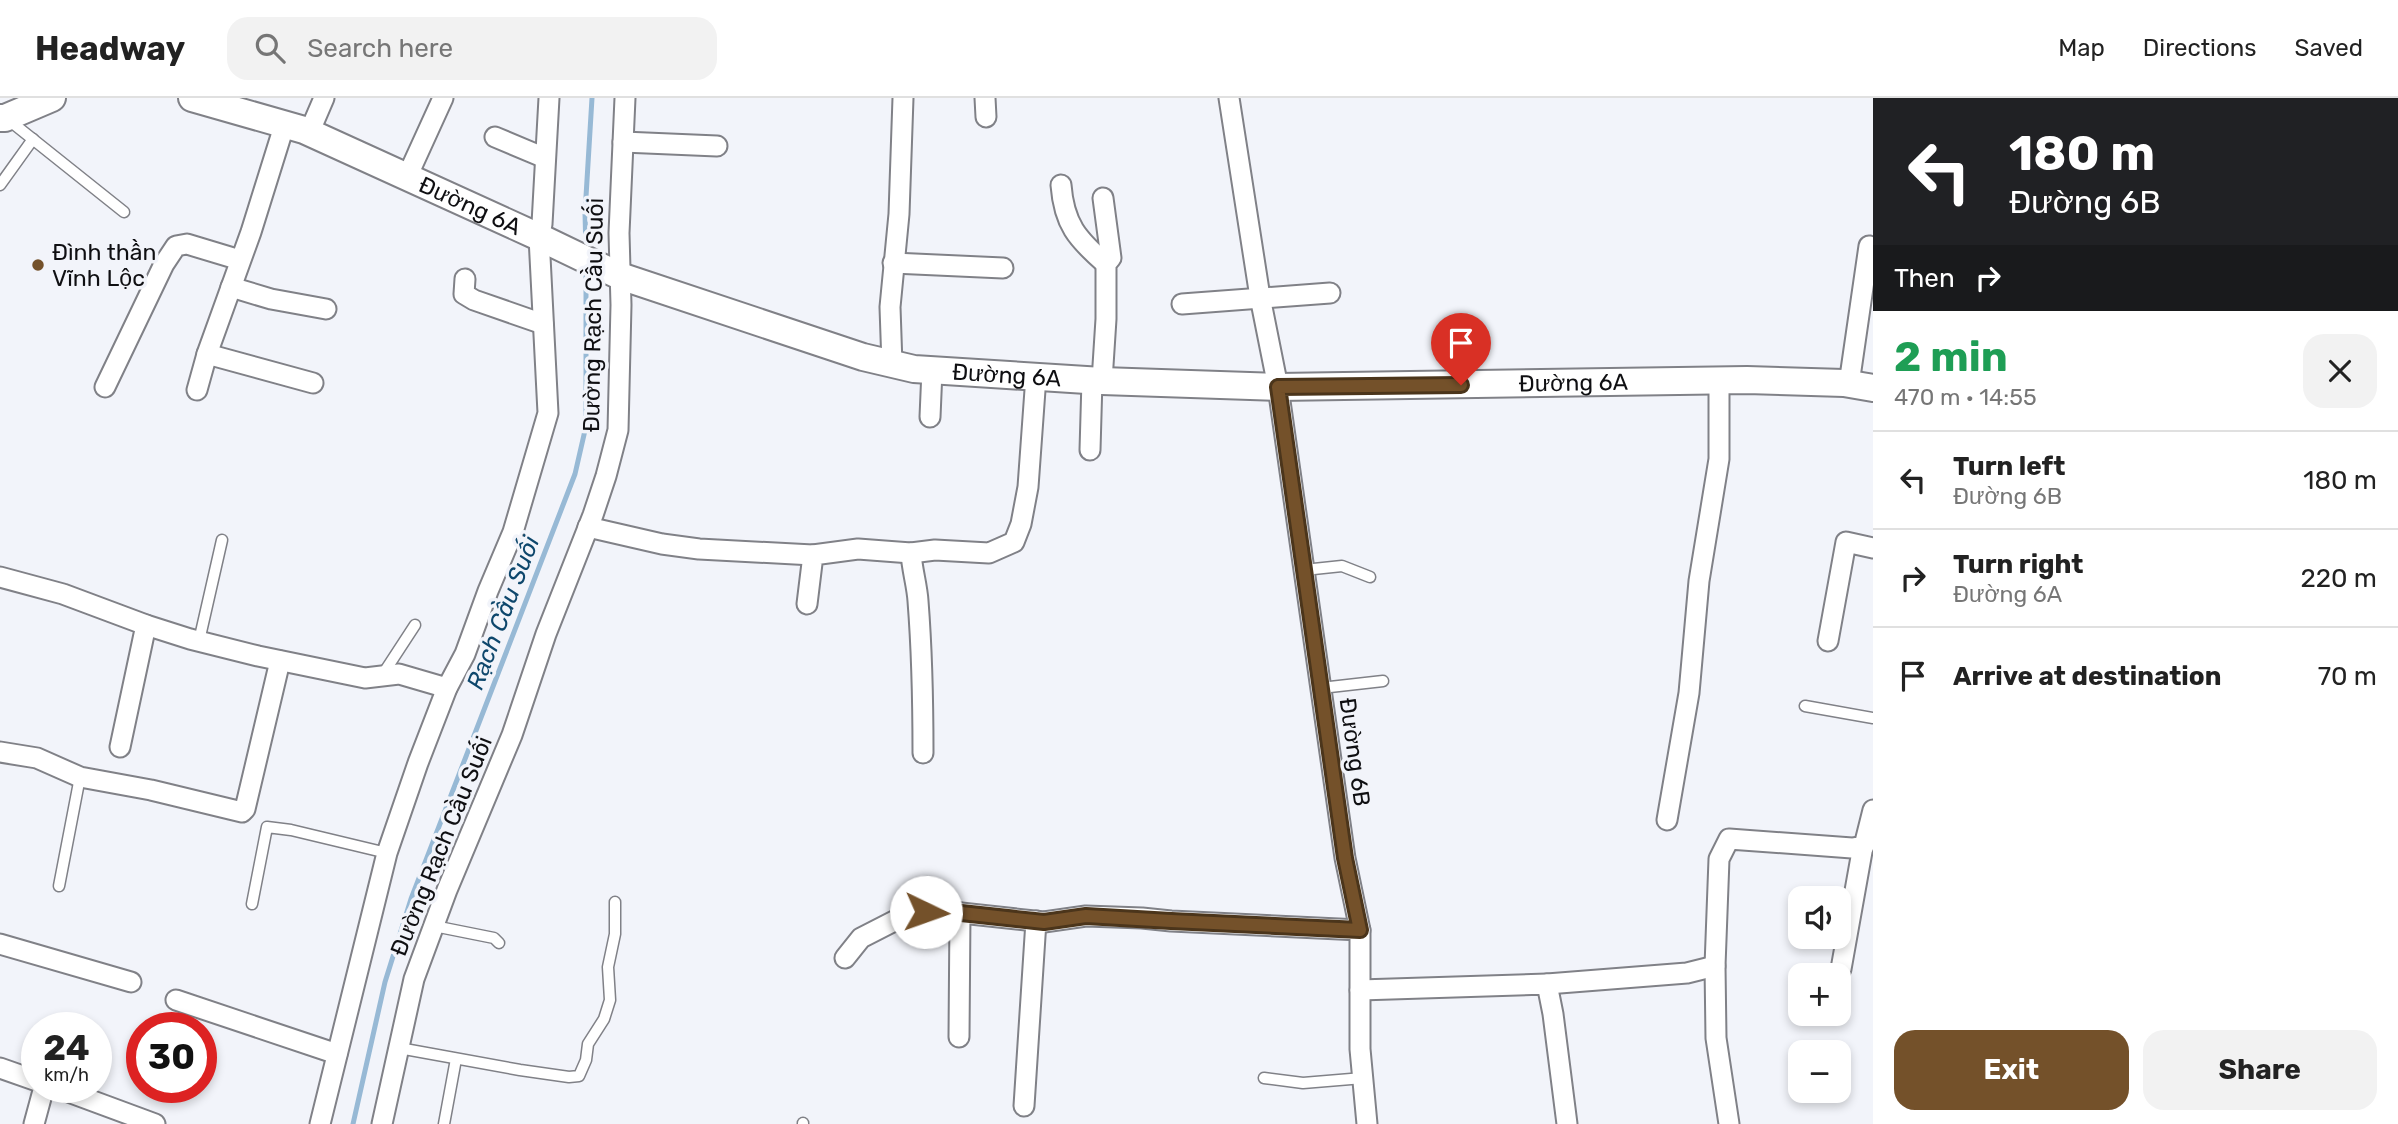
<!DOCTYPE html>
<html lang="en">
<head>
<meta charset="utf-8">
<style>
  :root { --surface:#fff; --page:#f2f2f2; --text:#222; --muted:#767676; --line:#e0e0e0; --accent:#74512a }
  body { margin:0; font-family:Rubik,sans-serif; background:var(--page); color:var(--text); height:100vh; display:flex; flex-direction:column; font-size:26px; white-space:nowrap }
  * { box-sizing:border-box; margin:0 }
  p { font-size:23px; color:var(--muted) }
  .icon { flex:none; width:38px; height:38px; fill:none; stroke:currentColor; stroke-width:2; stroke-linecap:round; stroke-linejoin:round }
  .map { position:relative; flex:1; overflow:hidden }
  .panel { display:flex; flex-direction:column; background:var(--surface); width:525px }
  .panel>* { flex:none }
  .hud { background:#202124; color:#fff; overflow:hidden }
  .tools { position:absolute; left:1788px; top:788px; display:grid; gap:14px }
  .tools a { display:grid; place-items:center; width:63px; height:63px; border-radius:14px; background:var(--surface); box-shadow:0 4px 10px #0003; font-size:35px }
  .speed { position:absolute; left:21px; top:914px; display:flex; gap:14px; font-size:35px; font-weight:700; text-align:center }
  .speed>* { display:grid; place-content:center; width:91px; height:91px; border-radius:50%; background:var(--surface); box-shadow:0 4px 10px #0003; line-height:1 }
  .speed small { font-size:18px; font-weight:400 }
  .speed .limit { border:10px solid #d22; background:#fff; color:#111 }
  .pin { position:absolute; display:grid; place-items:center; width:60px; height:60px; color:#fff; margin:-72px -30px; border-radius:50% 50% 50% 0; rotate:-45deg; box-shadow:0 0 7px #0007 }
  .pin .icon { rotate:45deg }
  .me { position:absolute; width:77px; margin:-38px; rotate:93deg; stroke-linejoin:round; filter:drop-shadow(0 0 5px #0008) }
  .turn { display:flex; align-items:center; gap:24px; height:147px; padding:0 21px; font-size:32px }
  .turn .icon { width:91px; height:91px; stroke-width:2.5 }
  .turn b { display:block; font-size:49px; line-height:60px }
  .then { display:flex; align-items:center; height:66px; padding:0 21px; background:#0003; gap:14px; font-size:26px }
  .round { display:grid; place-items:center; flex:none; width:74px; height:74px; border-radius:21px; background:var(--page) }
  .overview { display:flex; align-items:center; justify-content:space-between; height:119px; padding:0 21px }
  h1 { font-size:42px; font-weight:700; line-height:52px; color:#1e9e55 }
  .button { display:flex; gap:14px; margin-top:auto; padding:14px 21px }
  .button a { flex:1; height:80px; border-radius:21px; background:var(--accent); color:#fff; font-size:28px; font-weight:700; line-height:80px; text-align:center }
  .button a+a { background:var(--page); color:var(--text) }
  ul { padding:0; list-style:none }
  li { display:flex; align-items:center; gap:21px; height:98px; padding:0 21px; border-top:2px solid var(--line) }
  li div { flex:1 }
  li b { display:block; font-size:26px }
  li em { font-style:normal }
  header { display:flex; align-items:center; gap:42px; box-sizing:border-box; height:98px; padding:0 35px; background:var(--surface); border-bottom:2px solid var(--line) }
  header strong { font-size:33px }
  nav { display:flex; gap:38px; margin-inline-start:auto; font-size:24px }
  .search { width:490px; height:63px; background:var(--page); display:flex; align-items:center; gap:18px; box-sizing:border-box; padding:0 24px; border-radius:21px; color:var(--muted); font-size:26px }
  main { display:flex; flex:1; min-height:0 }
  .map>svg:first-child { display:block }
  .lines { fill:none; stroke-linecap:round; stroke-linejoin:round }
  .stream { stroke:#97b9d5; stroke-width:5 }
  .lane-casing { stroke:#808187; stroke-width:13 }
  .street-casing { stroke:#808187; stroke-width:23 }
  .secondary-casing { stroke:#808187; stroke-width:30 }
  .lane { stroke:#fff; stroke-width:10 }
  .street { stroke:#fff; stroke-width:19 }
  .secondary { stroke:#fff; stroke-width:26 }
  .route-casing { stroke:#4b351b; stroke-width:18 }
  .route { stroke:#74512a; stroke-width:12 }
  .poi-dot { fill:#74512a; stroke:#f2f4fa; stroke-width:2.5 }
  .labels { text-anchor:middle; dominant-baseline:central; stroke-width:7; stroke-linejoin:round; paint-order:stroke }
  .street-label { font-size:23px; fill:#0f0f12; stroke:#f2f4fa }
  .poi-label { font-size:23px; fill:#0f0f12; stroke:#f2f4fa; text-anchor:start }
  .water-label { font-size:24px; font-style:italic; fill:#0e476c; stroke:#f2f4fa }
</style>
</head>
<body>
<header>
<strong>Headway</strong>
<div class="search"><svg class="icon" aria-label="search" viewBox="0 0 24 24"><circle cx="10" cy="10" r="6"/><path d="M15 15l6 6"/></svg>Search here</div>
<nav><a>Map</a><a>Directions</a><a>Saved</a></nav>
</header>
<main>
<div class="map">
<svg width="1873" height="1026" viewBox="0 0 1873 1026">
  <rect width="100%" height="100%" fill="#f2f4fa"/>
  <g class="lines">
    <g class="stream">
      <path d="M586 154 585 115 592 0"/>
      <path d="M353 1026 385 884 411 801 575 376 586 328V171"/>
    </g>
    <g class="lane-casing">
      <g id="lane">
        <path d="M10 23 124 114"/>
        <path d="M0 87 33 41"/>
        <path d="M1304 472 1342 468 1370 479"/>
        <path d="M199 543 222 442"/>
        <path d="M383 576 415 527"/>
        <path d="M1321 590 1383 583"/>
        <path d="M1805 608 1873 620"/>
        <path d="M59 788 80 679"/>
        <path d="M252 806 267 729 291 732 387 755"/>
        <path d="M434 828 494 840 499 845"/>
        <path d="M399 950 520 972 569 979 579 978 586 962 588 946 604 921 610 902 608 869 615 836V804"/>
        <path d="M1264 980 1303 985 1363 980"/>
        <path d="M803 1025V1026"/>
        <path d="M444 1026 456 961"/>
      </g>
    </g>
    <g class="street-casing">
      <g id="street">
        <path d="M985 0 986 19"/>
        <path d="M1229 0 1260 199 1278 289 1345 760 1360 832V951L1367 1026"/>
        <path d="M309 35 324 0"/>
        <path d="M495 39 545 60"/>
        <path d="M623 44 717 48"/>
        <path d="M407 79 443 0"/>
        <path d="M1061 87C1064 126 1077 141 1106 166"/>
        <path d="M893 165 1003 170"/>
        <path d="M465 181 464 196 474 202 543 226"/>
        <path d="M231 189 271 201 326 211"/>
        <path d="M1182 206 1330 195"/>
        <path d="M207 256 313 285"/>
        <path d="M892 267 890 209 899 116 903 0"/>
        <path d="M1102 283 1106 221V166L1111 160 1103 100"/>
        <path d="M1849 286 1869 148"/>
        <path d="M105 289 164 166 176 148 187 146 240 162"/>
        <path d="M197 292 207 256 251 134 285 25"/>
        <path d="M930 319 932 272"/>
        <path d="M1090 352 1092 282"/>
        <path d="M588 429 662 446 699 451 813 457"/>
        <path d="M911 455C912 472 917 487 918 503 922 554 923 604 923 655"/>
        <path d="M0 479 63 496 146 527 120 649"/>
        <path d="M807 506 813 457 858 451 911 455 935 452 989 455 1014 444 1021 426 1028 389 1036 278"/>
        <path d="M146 527 190 541 258 558 365 580 399 576 447 590"/>
        <path d="M1828 543 1846 444 1873 450"/>
        <path d="M0 654 37 660 80 679 151 692 242 714 245 711 280 563"/>
        <path d="M1667 722 1689 595 1699 483 1719 361V283"/>
        <path d="M0 846 131 884"/>
        <path d="M845 860 861 840 904 818 927 814H952L1044 824 1086 818 1142 820 1171 823 1360 832"/>
        <path d="M1841 871 1863 748"/>
        <path d="M1547 886 1687 875 1715 868"/>
        <path d="M1360 892 1547 886 1553 916 1567 1026"/>
        <path d="M176 902 337 956"/>
        <path d="M959 939 960 815"/>
        <path d="M0 970 37 983"/>
        <path d="M55 989 155 1026"/>
        <path d="M1024 1008 1036 823"/>
        <path d="M34 1026 44 989"/>
        <path d="M320 1026 387 755 418 665 447 590 465 556 488 493 513 434 548 315 539 139 542 126 549 0"/>
        <path d="M382 1026 414 881 447 792 512 637 546 536 593 417 606 378 618 332 621 207 619 135 625 0"/>
        <path d="M1729 1026 1716 940 1715 868 1719 761 1729 741 1852 750 1864 748 1873 712"/>
      </g>
    </g>
    <g class="secondary-casing">
      <g id="secondary">
        <path id="s1" d="M192 0 304 32 539 139 620 178 863 259 914 271 1102 283 1278 289 1747 282 1844 285 1873 290"/>
        <path d="M0 20H5L52 0"/>
      </g>
    </g>
    <use href="#lane" class="lane"/>
    <use href="#street" class="street"/>
    <use href="#secondary" class="secondary"/>
  </g>
  <g class="lines">
    <g class="route-casing">
      <path id="route" d="M926 814H952L1044 824 1086 818 1171 823 1360 832 1345 760 1278 289 1461 287"/>
    </g>
    <use href="#route" class="route"/>
  </g>
  <circle class="poi-dot" cx="38" cy="167" r="7"/>
  <g class="labels">
    <g class="street-label">
      <text stroke="none"><textPath href="#s1" startOffset="299">Đường 6A</textPath></text>
      <text transform="translate(593 217) rotate(-89)">Đường Rạch Cầu Suối</text>
      <text stroke="none"><textPath href="#s1" startOffset="866">Đường 6A</textPath></text>
      <text stroke="none"><textPath href="#s1" startOffset="1433">Đường 6A</textPath></text>
      <text transform="translate(1355 654) rotate(82)">Đường 6B</text>
      <text transform="translate(441 748) rotate(-68)">Đường Rạch Cầu Suối</text>
    </g>
    <g class="poi-label">
      <text x="52" y="154">Đình thần<tspan x="52" dy="26">Vĩnh Lộc</tspan></text>
    </g>
    <g class="water-label">
      <text transform="translate(503 515) rotate(-69)">Rạch Cầu Suối</text>
    </g>
  </g>
</svg>
<div class="tools">
<a><svg class="icon" aria-label="sound" viewBox="0 0 24 24"><path d="M4 9h4l5-4v14l-5-4H4zM17 9q2 3 0 6"/></svg></a>
<a>+</a>
<a>−</a>
</div>
<div class="speed"><div>24<small>km/h</small></div><div class="limit">30</div></div>
<div class="pin" style="left:1461px;top:287px;background:#d93025"><svg class="icon" aria-label="arrive" viewBox="0 0 24 24"><path d="M6 21V4h12l-3 4 3 4H6"/></svg></div>
<svg class="me" style="left:926px;top:814px" viewBox="-20 -20 40 40"><circle r="19" fill="#fff"/><path d="M0-13L10 11 0 6-10 11z" fill="#74512a"/></svg>
</div>
<section class="panel">
<div class="hud">
<div class="turn"><svg class="icon" aria-label="left" viewBox="0 0 24 24"><path d="M17 20v-9H6M10 6l-5 5 5 5"/></svg><div><b>180 m</b>Đường 6B</div></div>
<div class="then">Then<svg class="icon" aria-label="right" viewBox="0 0 24 24"><path d="M7 20v-9h11M14 6l5 5-5 5"/></svg></div>
</div>
<div class="overview"><div><h1>2 min</h1><p>470 m · 14:55</p></div><a class="round"><svg class="icon" aria-label="close" viewBox="0 0 24 24"><path d="M6 6l12 12M18 6L6 18"/></svg></a></div>
<ul>
<li><svg class="icon" aria-label="left" viewBox="0 0 24 24"><path d="M17 20v-9H6M10 6l-5 5 5 5"/></svg><div><b>Turn left</b><p>Đường 6B</p></div><em>180 m</em></li>
<li><svg class="icon" aria-label="right" viewBox="0 0 24 24"><path d="M7 20v-9h11M14 6l5 5-5 5"/></svg><div><b>Turn right</b><p>Đường 6A</p></div><em>220 m</em></li>
<li><svg class="icon" aria-label="arrive" viewBox="0 0 24 24"><path d="M6 21V4h12l-3 4 3 4H6"/></svg><div><b>Arrive at destination</b></div><em>70 m</em></li>
</ul>
<div class="button"><a>Exit</a><a>Share</a></div>
</section>
</main>
</body>
</html>
